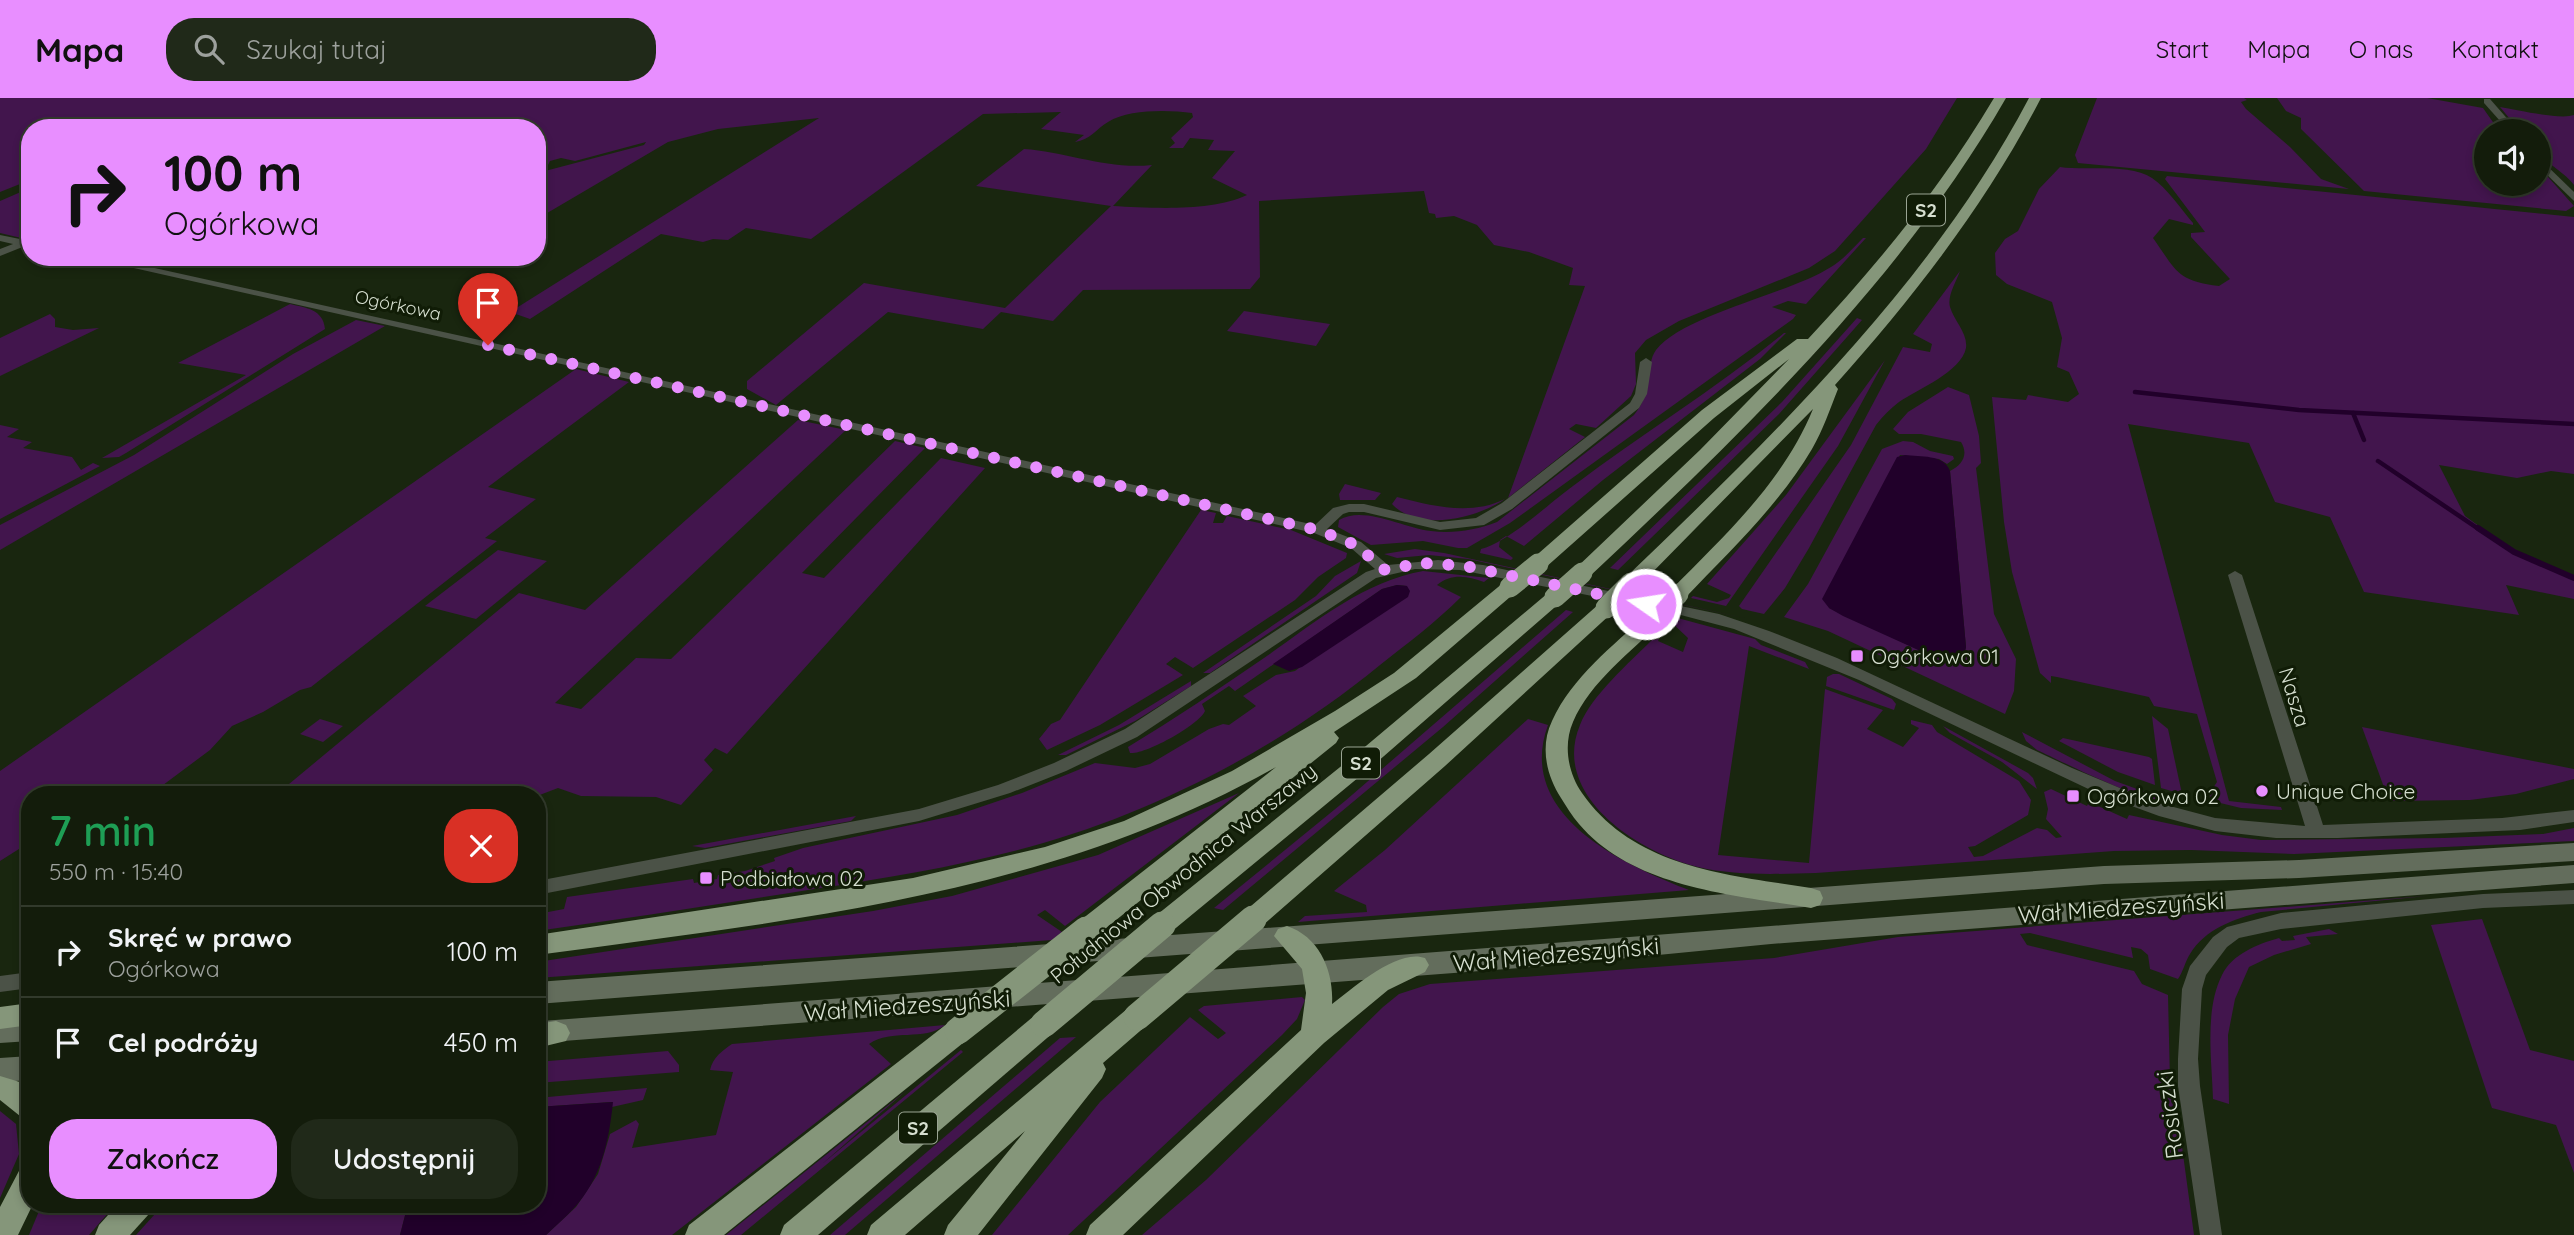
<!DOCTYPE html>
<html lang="pl">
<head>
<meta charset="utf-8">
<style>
  :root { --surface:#131c0b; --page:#202919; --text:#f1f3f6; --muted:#9da19d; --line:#323a2c; --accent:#e88eff }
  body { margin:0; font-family:Quicksand,sans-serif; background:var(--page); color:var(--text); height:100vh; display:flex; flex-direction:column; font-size:26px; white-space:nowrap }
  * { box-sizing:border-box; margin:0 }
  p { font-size:23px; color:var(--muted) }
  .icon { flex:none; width:38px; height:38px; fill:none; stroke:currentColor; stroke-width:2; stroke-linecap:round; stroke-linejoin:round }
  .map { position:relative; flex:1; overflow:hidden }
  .sheet { position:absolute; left:21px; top:688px; width:525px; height:427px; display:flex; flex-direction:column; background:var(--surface); border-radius:28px; box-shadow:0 4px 10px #0003,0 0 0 2px var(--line) }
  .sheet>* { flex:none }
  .hud { position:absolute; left:21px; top:21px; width:525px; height:147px; border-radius:28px; box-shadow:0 4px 10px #0003,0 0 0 2px var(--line); background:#e88eff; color:#111; overflow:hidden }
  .tools { position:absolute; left:2474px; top:21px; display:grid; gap:14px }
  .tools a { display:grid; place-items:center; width:77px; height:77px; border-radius:50%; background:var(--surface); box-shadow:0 4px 10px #0003,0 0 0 2px var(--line); font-size:35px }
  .pin { position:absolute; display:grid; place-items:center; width:60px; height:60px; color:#fff; margin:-72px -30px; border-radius:50% 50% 50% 0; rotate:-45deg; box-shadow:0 0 7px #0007 }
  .pin .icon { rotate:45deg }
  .me { position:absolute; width:77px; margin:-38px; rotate:283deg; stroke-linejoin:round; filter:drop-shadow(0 0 5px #0008) }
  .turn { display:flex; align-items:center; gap:24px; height:147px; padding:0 28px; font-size:32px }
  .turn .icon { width:91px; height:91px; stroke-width:2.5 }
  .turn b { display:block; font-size:49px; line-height:60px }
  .round { display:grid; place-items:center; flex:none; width:74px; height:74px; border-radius:28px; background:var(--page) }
  .head { display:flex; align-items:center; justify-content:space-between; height:119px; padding:0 28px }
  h1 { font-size:42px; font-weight:600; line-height:52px; color:#1e9e55 }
  .primary-button { display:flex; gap:14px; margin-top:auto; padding:14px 28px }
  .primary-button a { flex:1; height:80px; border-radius:28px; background:var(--accent); color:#111; font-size:28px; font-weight:600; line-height:80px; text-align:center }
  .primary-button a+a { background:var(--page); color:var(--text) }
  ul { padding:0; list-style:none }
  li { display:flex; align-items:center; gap:21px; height:91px; padding:0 28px; border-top:2px solid var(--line) }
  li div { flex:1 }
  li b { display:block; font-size:26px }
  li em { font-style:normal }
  header { display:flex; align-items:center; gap:42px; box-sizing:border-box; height:98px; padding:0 35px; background:var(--accent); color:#111 }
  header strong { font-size:33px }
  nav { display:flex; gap:38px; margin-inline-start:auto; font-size:24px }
  .search { width:490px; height:63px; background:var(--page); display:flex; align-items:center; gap:18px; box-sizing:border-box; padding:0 24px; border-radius:28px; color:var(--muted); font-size:26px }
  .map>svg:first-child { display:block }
  .green { fill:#42154d; fill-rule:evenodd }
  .water { fill:#21002a }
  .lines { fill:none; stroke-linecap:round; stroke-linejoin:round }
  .stream-far1 { stroke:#21002a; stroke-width:4.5 }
  .stream { stroke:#21002a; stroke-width:6 }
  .minor { fill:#4b5247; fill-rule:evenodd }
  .secondary { fill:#636d5c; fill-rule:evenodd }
  .motorway { fill:#85967a; fill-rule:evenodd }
  .motorway-bridge-far1 { stroke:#85967a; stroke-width:21 }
  .motorway-bridge { stroke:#85967a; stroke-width:27 }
  .route { stroke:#e88eff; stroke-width:12; stroke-dasharray:0 21.6 }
  .poi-dot { fill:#e88eff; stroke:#101c06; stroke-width:2.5 }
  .labels { text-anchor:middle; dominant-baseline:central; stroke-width:6; stroke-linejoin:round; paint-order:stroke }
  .far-street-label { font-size:18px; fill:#d5decf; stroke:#101c06 }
  .shield { fill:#101c06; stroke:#9aa493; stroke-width:2 }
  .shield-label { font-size:19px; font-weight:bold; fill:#d5decf }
  .poi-label { font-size:21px; fill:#d5decf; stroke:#101c06; text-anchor:start }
  .street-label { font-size:21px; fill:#d5decf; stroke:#101c06 }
  .near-street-label { font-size:24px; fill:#d5decf; stroke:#101c06 }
</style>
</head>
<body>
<header>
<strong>Mapa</strong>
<div class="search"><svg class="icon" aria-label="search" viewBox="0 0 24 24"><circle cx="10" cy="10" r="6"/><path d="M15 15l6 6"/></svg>Szukaj tutaj</div>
<nav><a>Start</a><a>Mapa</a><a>O nas</a><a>Kontakt</a></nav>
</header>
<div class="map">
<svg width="2574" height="1137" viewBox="0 0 2574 1137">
  <rect width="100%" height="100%" fill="#19260f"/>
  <g class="green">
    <path d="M0 0H1957L1926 51 1835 153 1809 170 1679 223 1646 242 1635 255 1636 286 1631 298 1596 330 1576 326 1569 331 1585 339 1508 400 1585 188 1569 187 1573 170 1529 154 1494 147 1477 127 1454 118 1436 120 1435 116 1429 115 1424 93 1259 103 1260 179 1250 191 1083 192 1053 223 1001 214 983 231 888 214 776 307 747 291V283L864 185 1005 210 1111 108 976 88 1024 51C1067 54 1108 72 1152 67L1113 108C1151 110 1212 114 1247 97L1212 80 1235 53 1208 52 1214 42 1190 40 1183 50H1169L1175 45 1171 40 1193 19 1192 15C1168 12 1129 11 1108 24 1096 31 1090 42 1075 44L1084 37 1041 31 1061 14 983 16 811 141 746 130 728 142 713 141 703 144 661 136 530 221 510 214 819 20 718 31 668 44 537 121V30H30V82L0 94ZM646 44 644 47 545 73 550 63 561 60 575 63Z"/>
    <path d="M2097 0H2244L2247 2 2241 4 2246 11 2290 49 2321 81 2349 91 2078 65 2075 57Z"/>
    <path d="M2277 0H2427L2483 10 2495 27 2505 33H2487V86H2539V69L2574 108 2566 113 2364 93 2301 31V20L2286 13Z"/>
    <path d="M2500 9C2518 12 2560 22 2574 17V87C2564 74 2550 68 2539 56V33H2520Z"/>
    <path d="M2060 69C2085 73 2130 65 2152 80 2167 90 2181 111 2193 125V127L2169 121 2153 140C2176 172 2176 183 2219 188L2230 181 2191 139V135L2205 134 2165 81 2167 78 2574 119V376L2551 373 2517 380 2439 367 2465 418 2509 450 2574 478V501L2506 487 2519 517 2364 494 2330 419 2275 404 2249 345 2128 326 2229 703 2281 709 2282 712 2241 710 2212 703 2209 696 2217 684 2197 616 2154 608 2149 599 2057 579 2051 578V585L2040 575 2012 474 2004 424 1992 299 2026 302 2028 297 2068 304 2079 296 2069 274 2057 269 2062 240 2052 204 2007 186 1996 177 1995 155 2005 141 2018 133 2039 91Z"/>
    <path d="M30 90V142L0 135V103Z"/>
    <path d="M1863 140H1866L1806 206 1788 203 1772 209 1796 217 1793 221 1510 425 1467 450H1458L1423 443 1371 447 1338 429 1339 422C1364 407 1403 430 1431 433 1453 436 1476 432 1497 424L1634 317C1654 293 1645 267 1656 252 1685 216 1789 196 1831 169 1843 162 1853 150 1863 140Z"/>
    <path d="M1960 173C1956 184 1947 198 1950 209 1954 223 1968 235 1966 250 1961 274 1918 291 1899 304 1890 311 1883 318 1876 327L1809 450 1785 490 1764 516 1742 511 1739 508 1851 347 1903 249 1930 254 1932 246 1913 236Z"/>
    <path d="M290 206C306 210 323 211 325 231L126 355 119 359 102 360 246 277 178 265Z"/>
    <path d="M1244 213 1330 226 1316 248 1227 233Z"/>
    <path d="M50 216 55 221V229L73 232 99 230 0 278V240Z"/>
    <path d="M1857 220 1862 222 1779 316 1618 472 1610 470 1782 304Z"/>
    <path d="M356 222 385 228 0 452V427L134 357 293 256Z"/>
    <path d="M1784 235H1786L1760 261 1603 382 1524 448 1506 438 1500 442 1499 449 1513 460 1511 462 1480 455 1481 451C1509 444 1548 406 1573 388 1642 336 1717 290 1784 235Z"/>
    <path d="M1885 262 1838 348 1726 508 1691 500 1693 498 1717 504 1729 500 1731 497 1707 486 1786 397Z"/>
    <path d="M576 271 629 284 488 389 536 401 485 440 497 443 311 589 300 592 263 614 232 628 210 652 151 696H30V744L0 763V673Z"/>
    <path d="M1948 289 1969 297 1979 338 1981 365 1976 370 1994 516 2016 561 2014 593 2005 616 1828 533 1784 519 1808 486 1882 351 1903 343 1913 344 1930 353 1953 358 1954 361 1947 366 1939 361 1900 357 1829 510 1936 560 1963 559 1966 549 1950 373C1962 367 1969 357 1961 344L1921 336H1899L1893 331 1908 314Z"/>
    <path d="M798 322 846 332 555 605 581 611 636 560 671 561 895 343 925 350 802 475 824 480 941 360 985 370 727 656 715 650 704 662 713 672 681 707 656 699 581 698 558 690 537 698 277 696 519 495 585 512Z"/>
    <path d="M0 327 19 331 7 339 32 344 23 350 72 359 81 372 93 365 100 368 0 421Z"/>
    <path d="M1345 386 1381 395 1375 402H1340L1339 396Z"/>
    <path d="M1397 399C1433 408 1470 418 1505 401 1477 420 1419 435 1392 406Z"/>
    <path d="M1201 412 1216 415 1213 425H1223L1227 418 1291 432 1347 455 1346 460 1318 479 1295 502 1193 570 1175 559 1166 566 1183 577 1100 627 1047 652 1039 641 1051 626 1060 622Z"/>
    <path d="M1415 451 1444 455 1749 521 1468 461 1429 457 1397 460 1384 456Z"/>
    <path d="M498 452 547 463 476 521 425 508Z"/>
    <path d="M1361 463 1357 475 1210 575H1203L1316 498 1335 478Z"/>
    <path d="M1423 473 1489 480 1484 484C1468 478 1451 475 1437 487L1461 499C1436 524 1408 545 1380 567 1303 630 1219 679 1127 716 1027 757 919 775 814 791 722 806 630 820 537 833V799L545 800 543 815 564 811 567 799 693 781 694 785 717 781 718 777 745 773 775 763 774 760 803 750 957 717 1022 695 1095 665 1135 670 1150 666 1209 631 1223 626 1229 627 1256 608 1243 598 1276 577 1295 573 1407 488 1397 487 1382 491 1235 593 1229 588 1202 606 1205 613C1199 627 1145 657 1130 655L1128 649C1174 621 1219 591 1264 560 1313 526 1362 484 1423 473Z"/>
    <path d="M1566 512 1573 514 1443 629 1223 812 1214 810 1345 703Z"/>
    <path d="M1674 519 1755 541 1761 547 1805 564 1809 571 1749 548 1718 757 1809 765 1825 591 1883 612 1867 631 1903 649 1919 630 1911 626V622L1932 627 1937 634 2019 683 2031 702 2028 717 1975 748 1968 749 1974 759 1983 758 2037 730 2047 732 2056 740 2062 739 2046 721 2048 711 2044 694 2051 691 2087 708 2089 704 2127 721 2129 717 2222 737 2261 742 2444 740 2543 736 2574 730V743L2294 756 2191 752 2114 753 1816 775C1777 776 1736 778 1698 769 1640 755 1550 698 1580 627 1591 598 1630 564 1652 542L1659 541 1658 543 1683 554 1688 540 1670 523Z"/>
    <path d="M1833 576H1839L1892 601 1896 606 1894 612 1826 588 1827 579Z"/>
    <path d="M1191 583V588L1135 623 1066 657H1058L1119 627Z"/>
    <path d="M2152 618 2168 631 2182 696 2161 690Z"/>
    <path d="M320 621 343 628 323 644 300 636Z"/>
    <path d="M1528 621 1548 627C1515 717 1622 766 1689 792L1298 824 1305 818 1367 814 1366 807 1334 793 1385 752Z"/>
    <path d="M1943 628 2028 675 2033 680 2037 691 2002 664 1950 635Z"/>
    <path d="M2362 629 2574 671V681L2516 696 2470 702 2389 703Z"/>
    <path d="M2022 634 2115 683 2170 703C2143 705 2065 665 2037 652L2026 643Z"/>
    <path d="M2063 640 2149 659 2152 661 2155 687 2118 674 2059 643Z"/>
    <path d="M1239 695 1065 828 1045 812 1037 817 1062 834 1052 842 537 880V864L873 813 952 798 1098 757Z"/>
    <path d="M856 718 851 723 705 750 692 748Z"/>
    <path d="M2427 798 2261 814C2234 821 2205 831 2190 856 2185 864 2183 874 2178 881L2150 871 2148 857 2141 851 2131 849 2133 860 2030 835 2020 836 2027 847 2134 873 2142 886 2168 897 2170 984 2174 990 2194 1137H1142L1206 1082 1383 909 1399 896 1430 886 1774 860 1898 839Z"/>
    <path d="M2482 821 2530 952 2574 963V1075L2556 1027 2492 1010 2431 827Z"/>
    <path d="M2329 831 2338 836 2306 839 2311 846 2274 857 2249 869 2235 901 2228 937 2229 1006 2213 1001C2212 963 2204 913 2222 877 2232 856 2258 846 2279 840L2282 843 2295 842 2293 838Z"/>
    <path d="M1302 899 1305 902 1297 921 1282 937 1068 1137H992L1100 1004 1190 919 1218 941 1226 935 1198 912 1204 908Z"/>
    <path d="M945 927C924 944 892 930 869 946L891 966 672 1137H546L576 1109 598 1076 610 1036 636 1022 639 1026 632 1050 716 1037 733 974 710 972C713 959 722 953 732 946Z"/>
    <path d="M1076 939 845 1137H830L1060 940Z"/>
    <path d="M961 952 963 954 741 1137H726L907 992 822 1066Z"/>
    <path d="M668 953 679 967V974L537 985V964Z"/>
    <path d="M647 990 643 1002 612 1009V1004L537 1009V1000Z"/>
    <path d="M0 1013 16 1026 19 1056 0 1100Z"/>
    <path d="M42 1106H116L89 1137H29Z"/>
    <path d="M164 1106H408L400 1137H136Z"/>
  </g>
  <g class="water">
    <path d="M1905 357C1920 359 1944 356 1950 373L1966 549 1964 559 1952 563 1936 560 1843 518 1829 510 1822 501 1897 359Z"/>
    <path d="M1397 487 1407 488 1410 493 1408 499 1302 569 1289 573 1273 566 1382 491Z"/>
    <path d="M613 1004C609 1043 601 1081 574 1110 565 1120 555 1128 546 1137H400L408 1106H537V1009Z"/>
  </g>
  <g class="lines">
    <g class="stream-far1">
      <path d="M2135 294 2299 312 2574 326"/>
      <path d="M2353 315 2364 342"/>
      <path d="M2378 363 2480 432"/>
    </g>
    <path class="stream" d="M2478 430 2514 454 2574 480"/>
    <g class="minor">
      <path d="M2484 1H2490L2518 33H2509L2484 5Z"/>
      <path d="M2539 60 2574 94V103L2539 69Z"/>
      <path d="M0 137 30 143V149L25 148 0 158V151L13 146 0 143Z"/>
      <path d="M85 159H105L1315 427 1333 410 1349 406H1364L1440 424 1476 420 1502 405 1630 305 1635 296 1640 264 1646 260 1652 264 1647 296 1639 310 1512 411 1484 427 1440 432 1364 414H1349L1343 416 1327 431 1361 444 1388 467 1438 462 1483 467 1719 516 1769 533 1837 560 2072 670 2151 703 2215 720 2305 728 2228 477 2235 473 2242 477 2323 727 2502 720 2574 712V724L2520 732 2338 740H2276L2215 733 2159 718 2099 696 1859 582 1734 531 1658 511 1460 472 1415 471 1376 480 1137 639 1066 673 1010 695 919 723 537 797V783L919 711 998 687 1054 665 1125 631 1366 474 1375 471 1351 450 1314 435Z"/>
      <path d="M2574 792V806L2483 810 2281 831 2239 840 2227 849 2206 877 2202 891 2198 961 2200 988 2222 1137H2200L2178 988V961L2182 891 2190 868 2213 839 2227 829 2281 815 2483 796Z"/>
      <path d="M30 874V890L0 894V878Z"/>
    </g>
    <g class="secondary">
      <path d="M2574 745V763L2299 780 2104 786 537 906V884L2104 768 2299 762Z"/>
      <path d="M2574 767V785L1771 846 1545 868 537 945V925L542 923C1219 872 1896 817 2574 767Z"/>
      <path d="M30 920V943L0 945V921Z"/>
      <path d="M30 958V982L0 984V960Z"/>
    </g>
    <g class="motorway">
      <path d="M1994 0H2006C1900 184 1742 335 1589 479H1575L1572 475 1575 471 1700 352 1789 261 1714 320 1545 470H1531L1528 466 1531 462 1702 312 1797 241H1808C1878 166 1942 88 1994 0Z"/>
      <path d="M2029 0H2041C1987 105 1913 200 1835 287L1838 291C1830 311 1823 332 1812 351 1778 408 1730 453 1685 500H1671L1668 496 1671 492C1726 436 1783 384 1813 311L1638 489H1624L1621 485 1624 481C1774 337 1931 186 2029 0Z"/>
      <path d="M1510 483 1517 485 1520 489 1517 493 1416 580 1334 634 1339 640 1336 645 1095 839 1086 842 1077 839 1073 832 1077 825 1276 669C1048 798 792 822 537 857V837L913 780 1045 749 1124 723 1232 673 1335 613 1394 575 1503 485Z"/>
      <path d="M1555 493 1562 495 1565 499 1562 503 1376 665 1171 834 1162 837 1153 834 1149 827 1153 820 1360 653 1548 495Z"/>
      <path d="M1606 504 1613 506 1616 510 1613 514 1445 668 1262 828 1253 831 1244 828 1240 821 1244 814 1429 656 1599 506Z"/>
      <path d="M1654 514 1661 516 1664 520 1661 524C1631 554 1590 584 1573 624 1563 647 1568 675 1582 695 1634 770 1728 777 1811 790L1820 793 1823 800 1820 807 1811 810C1734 797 1633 790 1579 726 1572 718 1566 708 1561 700 1546 677 1540 648 1552 623 1572 579 1613 548 1647 516Z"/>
      <path d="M1287 828C1320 839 1334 874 1332 906 1353 890 1398 850 1425 860L1429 867 1425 874 1388 892 1324 945 1123 1137H1086L1090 1127 1301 932 1306 895 1302 871 1274 838 1278 831Z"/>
      <path d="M30 905V927L0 931V909Z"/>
      <path d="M1137 908 1147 911 1150 919 1147 927 1103 965 1106 971 1102 980 978 1137H944L948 1127 1025 1033 905 1137H867L871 1127 1127 911Z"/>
      <path d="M1044 915 1054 918 1058 926 1054 934 818 1137H780L784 1127 1034 918Z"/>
      <path d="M958 921 968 925 972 933 968 941 724 1137H685L689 1127 948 925Z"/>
      <path d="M556 923 566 927 570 935 566 943 537 950V926Z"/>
      <path d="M0 978 23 985 30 991V1022L20 1018 0 1002Z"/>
      <path d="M30 1067V1106H33L18 1137H0V1109L20 1071Z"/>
      <path d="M118 1106H153L149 1116 130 1137H95L99 1127Z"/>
    </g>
    <g class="motorway-bridge-far1">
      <path d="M1510 489 1538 466"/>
      <path d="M1555 499 1582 475"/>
      <path d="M1606 510 1631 485"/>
      <path d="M1654 520 1678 496"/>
    </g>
    <g class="motorway-bridge">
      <path d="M1137 919 1253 821"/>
      <path d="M1044 926 1162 827"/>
      <path d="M958 933 1086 832"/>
    </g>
  </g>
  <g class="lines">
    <path class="route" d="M488 247 1318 432 1356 447 1385 472 1422 465 1465 468 1646 506"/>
  </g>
  <g class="poi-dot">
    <rect x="1850" y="551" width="14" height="14" rx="3.5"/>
    <circle cx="2262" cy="693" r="7"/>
    <rect x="2066" y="691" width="14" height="14" rx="3.5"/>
    <rect x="699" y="773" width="14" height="14" rx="3.5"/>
  </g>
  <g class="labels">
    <g class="far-street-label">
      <text transform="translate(398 207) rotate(12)">Ogórkowa</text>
    </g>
    <g class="shield">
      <rect x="1907" y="96.5" width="38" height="31" rx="5"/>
      <rect x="1342" y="649.5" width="38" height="31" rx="5"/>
      <rect x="899" y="1014.5" width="38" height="31" rx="5"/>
    </g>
    <g class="shield-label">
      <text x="1926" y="112">S2</text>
      <text x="1361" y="665">S2</text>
      <text x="918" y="1030">S2</text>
    </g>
    <g class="poi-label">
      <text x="1871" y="558">Ogórkowa 01</text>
      <text x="2276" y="693">Unique Choice</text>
      <text x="2087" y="698">Ogórkowa 02</text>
      <text x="720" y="780">Podbiałowa 02</text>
    </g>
    <g class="street-label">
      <text transform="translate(2295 599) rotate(73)">Nasza</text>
      <text transform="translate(1183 775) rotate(-39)">Południowa Obwodnica Warszawy</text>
    </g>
    <g class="near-street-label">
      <text transform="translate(2121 809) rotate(-4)">Wał Miedzeszyński</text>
      <text transform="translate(1556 856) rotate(-5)">Wał Miedzeszyński</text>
      <text transform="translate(907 907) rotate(-4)">Wał Miedzeszyński</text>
      <text transform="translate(2169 1017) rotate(-97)">Rosiczki</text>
    </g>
  </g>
</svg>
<div class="tools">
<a><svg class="icon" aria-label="sound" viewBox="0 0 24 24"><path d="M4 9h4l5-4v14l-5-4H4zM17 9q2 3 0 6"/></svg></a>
</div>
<div class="pin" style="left:488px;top:247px;background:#d93025"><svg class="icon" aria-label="arrive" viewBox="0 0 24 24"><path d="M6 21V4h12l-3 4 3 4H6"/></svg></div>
<svg class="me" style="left:1646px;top:506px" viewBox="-20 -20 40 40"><circle r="17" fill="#e88eff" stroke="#fff" stroke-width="3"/><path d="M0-11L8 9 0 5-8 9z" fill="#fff"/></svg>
<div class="hud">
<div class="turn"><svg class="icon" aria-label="right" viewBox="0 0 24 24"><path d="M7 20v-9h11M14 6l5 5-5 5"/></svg><div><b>100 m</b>Ogórkowa</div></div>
</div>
<section class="sheet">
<div class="head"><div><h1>7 min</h1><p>550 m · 15:40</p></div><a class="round" style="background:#d93025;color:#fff"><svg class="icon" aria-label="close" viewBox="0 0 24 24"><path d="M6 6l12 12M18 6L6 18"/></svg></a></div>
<ul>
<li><svg class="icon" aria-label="right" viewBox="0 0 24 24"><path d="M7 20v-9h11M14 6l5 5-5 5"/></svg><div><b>Skręć w prawo</b><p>Ogórkowa</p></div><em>100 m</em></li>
<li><svg class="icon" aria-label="arrive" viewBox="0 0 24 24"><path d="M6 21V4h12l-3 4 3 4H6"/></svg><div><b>Cel podróży</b></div><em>450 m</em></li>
</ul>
<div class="primary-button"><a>Zakończ</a><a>Udostępnij</a></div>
</section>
</div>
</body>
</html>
